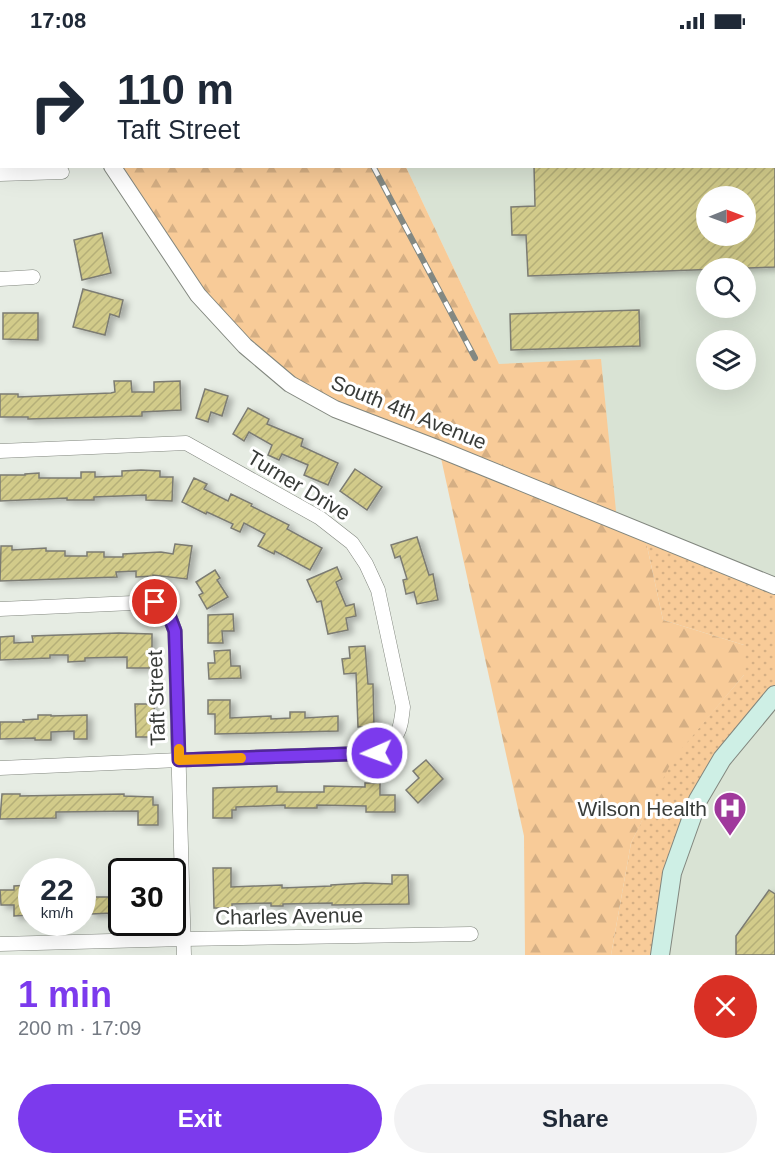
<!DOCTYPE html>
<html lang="en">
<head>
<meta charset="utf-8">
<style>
  :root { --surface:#fff; --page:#f2f2f3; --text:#1f2937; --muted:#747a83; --accent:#7c3aed }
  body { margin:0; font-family:Helvetica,sans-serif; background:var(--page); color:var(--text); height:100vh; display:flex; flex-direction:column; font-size:22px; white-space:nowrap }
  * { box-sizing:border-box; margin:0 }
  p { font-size:20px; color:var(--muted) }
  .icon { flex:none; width:33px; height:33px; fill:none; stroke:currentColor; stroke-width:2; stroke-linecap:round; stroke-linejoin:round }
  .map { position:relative; height:913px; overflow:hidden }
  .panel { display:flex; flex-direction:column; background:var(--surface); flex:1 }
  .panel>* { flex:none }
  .guide { position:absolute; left:0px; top:0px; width:776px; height:126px; box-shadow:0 6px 24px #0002; background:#fff; color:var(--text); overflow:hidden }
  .needle { width:39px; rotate:89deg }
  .controls { position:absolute; left:696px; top:144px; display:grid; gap:12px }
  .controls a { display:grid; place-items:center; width:60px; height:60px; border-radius:50%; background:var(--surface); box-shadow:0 6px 24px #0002; font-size:30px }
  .speed { position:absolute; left:18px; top:816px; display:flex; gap:12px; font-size:30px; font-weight:700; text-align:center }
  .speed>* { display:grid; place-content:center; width:78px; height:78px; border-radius:50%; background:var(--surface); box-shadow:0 6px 24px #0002; line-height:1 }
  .speed small { font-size:15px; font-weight:400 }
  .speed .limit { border:3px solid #111; border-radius:9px; background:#fff; color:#111 }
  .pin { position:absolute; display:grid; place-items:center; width:51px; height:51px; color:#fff; margin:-26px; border:3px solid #fff; border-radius:50%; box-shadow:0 2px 6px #0007 }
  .me { position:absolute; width:66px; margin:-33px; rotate:268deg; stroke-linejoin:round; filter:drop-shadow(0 0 4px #0008) }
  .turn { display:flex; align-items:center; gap:21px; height:126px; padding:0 18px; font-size:27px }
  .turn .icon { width:78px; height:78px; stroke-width:2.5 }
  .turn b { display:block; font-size:42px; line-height:51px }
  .round { display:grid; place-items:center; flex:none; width:63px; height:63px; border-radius:32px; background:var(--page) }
  .overview { display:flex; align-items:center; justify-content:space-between; height:102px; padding:0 18px }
  h1 { font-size:36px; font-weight:700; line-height:45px; color:var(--accent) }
  .primary-button { display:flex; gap:12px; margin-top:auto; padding:12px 18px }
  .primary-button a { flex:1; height:69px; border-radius:36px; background:var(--accent); color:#fff; font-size:24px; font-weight:700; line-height:69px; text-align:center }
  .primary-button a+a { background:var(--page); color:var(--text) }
  .status { display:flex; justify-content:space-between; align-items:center; height:42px; padding:0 30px; background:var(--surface); direction:ltr }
  .status svg { height:16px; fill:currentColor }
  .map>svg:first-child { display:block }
  .built { fill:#d9e3d4; fill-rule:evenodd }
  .grass { fill:url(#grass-dots) }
  .forest { fill:url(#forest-firs) }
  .building { fill:url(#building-hatch); stroke:#7c7c73; stroke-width:1.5; fill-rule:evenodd; filter:url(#shadow) }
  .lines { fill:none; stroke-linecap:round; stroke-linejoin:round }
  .minor-casing { stroke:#82877f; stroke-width:15 }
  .tertiary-casing { stroke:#82877f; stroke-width:18 }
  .secondary-casing { stroke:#82877f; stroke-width:20 }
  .minor { stroke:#fff; stroke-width:14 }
  .tertiary { stroke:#fff; stroke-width:16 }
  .secondary { stroke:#ceefe5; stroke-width:18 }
  .rail-casing { stroke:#838882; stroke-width:6 }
  .rail { stroke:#fff; stroke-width:4; stroke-dasharray:11; stroke-linecap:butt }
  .route-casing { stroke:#51269a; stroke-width:15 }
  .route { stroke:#7c3aed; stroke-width:10 }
  .slow { stroke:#f59e0b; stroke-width:10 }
  .labels { text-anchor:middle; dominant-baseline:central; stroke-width:6; stroke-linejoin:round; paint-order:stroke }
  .street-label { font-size:21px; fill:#393c39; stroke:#fff }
  .poi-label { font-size:21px; fill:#393c39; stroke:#fff; text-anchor:end }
</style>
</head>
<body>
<div class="status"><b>17:08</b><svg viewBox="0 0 49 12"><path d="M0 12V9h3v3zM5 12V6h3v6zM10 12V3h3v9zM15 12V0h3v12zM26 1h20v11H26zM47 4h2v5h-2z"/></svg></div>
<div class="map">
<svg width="775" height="913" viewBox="0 0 775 913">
  <defs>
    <pattern id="grass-dots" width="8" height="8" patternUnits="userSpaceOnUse" patternTransform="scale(1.5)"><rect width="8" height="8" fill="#f8cb98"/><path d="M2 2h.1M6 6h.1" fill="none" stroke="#d5af84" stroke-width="1.8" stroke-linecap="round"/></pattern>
    <pattern id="forest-firs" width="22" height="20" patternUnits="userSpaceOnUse" patternTransform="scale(1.5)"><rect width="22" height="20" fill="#f8cb98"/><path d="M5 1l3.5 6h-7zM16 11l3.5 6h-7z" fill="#d5af84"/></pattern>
    <pattern id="building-hatch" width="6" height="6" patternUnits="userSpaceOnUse" patternTransform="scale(1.5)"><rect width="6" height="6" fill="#d2cb8a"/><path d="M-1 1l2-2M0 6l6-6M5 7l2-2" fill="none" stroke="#b5af78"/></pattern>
    <filter id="shadow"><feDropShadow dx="5" dy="3" stdDeviation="3" flood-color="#0004"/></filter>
  </defs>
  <rect width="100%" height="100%" fill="#e6ece3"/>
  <g class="built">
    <path d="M347 0H775V544L617 479 499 322 406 125 774 124V2H348ZM706 154H746V194H706ZM706 226H746V266H706ZM706 298H746V338H706Z"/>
    <path d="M775 653V913H660L698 758Z"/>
  </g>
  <path class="grass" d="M644 490 775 544V653L698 758 660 913H611L631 801 672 717 744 633V603L663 578Z"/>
  <g class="forest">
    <path d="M36 0H347L348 1 36 2Z"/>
    <path d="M112 125H406L499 322 601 317 617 479 644 490 663 578 744 603V633L673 717 631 801 611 913H525L524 794 439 407 335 367 245 304Z"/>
  </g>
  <g class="building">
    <path d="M534 124H775V225L528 234 526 193H512L511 165 535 164ZM706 154H746V194H706Z"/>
    <path d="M102 191 111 231 82 238 74 198Z"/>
    <path d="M83 247 123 258 119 275 110 272 105 293 73 285Z"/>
    <path d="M639 268 640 304 511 308 510 272Z"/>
    <path d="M3 271H38V298L3 297Z"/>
    <path d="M114 339H131L132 350H154V340L180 339 181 368 142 370V374L28 377V375H0V352H18V355L111 351 115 350Z"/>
    <path d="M205 347 228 354 222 374 211 370 208 380 196 376Z"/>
    <path d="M248 366 269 377 267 382 303 397 301 404 338 421 328 443 304 433 308 423 282 412 279 418 268 413 272 403 249 390 244 399 233 392Z"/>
    <path d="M355 427 382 445 367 468 340 449Z"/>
    <path d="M141 428 160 429V435H173L172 459 146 458V453L94 455V458H67V456L0 459V433H25V432L39 431V436H81V430H95V435L122 434V429Z"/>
    <path d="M194 436 207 442 204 447 228 459 231 452 252 462 251 464 289 483 287 487 322 506 310 528 275 509 274 512 258 504 265 492 244 481 240 490 231 486 233 482 207 470 206 472 182 460Z"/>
    <path d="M417 495 429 533 433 532 438 558 417 562 414 550 406 552 403 538 407 537 400 514 395 516 391 503Z"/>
    <path d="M175 502 192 504 187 537 153 533V534L136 535V529L116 530 117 535 0 539 1 504H12V508L46 506V509H65V514H87V510H104V515H123V512L161 510 173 512Z"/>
    <path d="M337 525 342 537 336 540 346 564 354 562 356 574 346 576 348 588 328 592 321 559 317 560 307 538Z"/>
    <path d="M215 528 220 536 217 538 228 555 207 567 199 553 203 551 196 540Z"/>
    <path d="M233 572 234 589H222L223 601H208V573Z"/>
    <path d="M119 591 152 592V626H127V615L85 616V619L68 620V613H50V616L0 618V595L14 594V601L33 600 32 594Z"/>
    <path d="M365 604 368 642H373L374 684 358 685 356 631 344 632 342 617 350 616 349 605Z"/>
    <path d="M230 608 231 624H240L241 636 209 637 208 621H215L214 609Z"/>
    <path d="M208 658H230V676L271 674V677L290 676V670H305V676L338 674V689L215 692V672H208Z"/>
    <path d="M135 662H154L155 684H152V695H136Z"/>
    <path d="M38 673H51V674L87 673V697H74V689L51 690V698H35V696L0 697V680H24L23 678 38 677Z"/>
    <path d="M426 718 443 737 418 761 406 748 419 736 413 729Z"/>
    <path d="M365 741H380V753H395V770H366V764L317 763V766H285V763L236 765V768H232V776H213V746L277 744V750H324V744L365 745Z"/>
    <path d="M2 752H20V754L124 752V754L153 755V763H158V783H138V769L56 770V776L0 777Z"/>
    <path d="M213 826H231V845L282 843V846L331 844V843L365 841 392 842V833H408L409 862 332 863V861L283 862V864H271V861L232 862V866H214Z"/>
    <path d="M30 843 31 873 14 874V863H1L0 848H14V844Z"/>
    <path d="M769 848 775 852V913H736V894Z"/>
    <path d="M122 850V865L112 866V871L91 872 90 855H110V851Z"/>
  </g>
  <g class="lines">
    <g class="minor-casing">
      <g id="minor">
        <path d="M0 132 62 130"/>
        <path d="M0 237 33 235"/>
        <path d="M0 409 186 401 320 476 352 501 366 522 378 548 403 665C400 692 399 694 377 711L179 718 0 726"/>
        <path d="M0 567 155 560 167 568 175 589 184 913"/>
        <path d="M0 902 184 897 471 892"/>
      </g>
    </g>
    <g class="tertiary-casing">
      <g id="tertiary">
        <path d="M36 0V2"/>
        <path d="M112 124 198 253 245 304 290 342 335 367 439 407 775 544"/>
      </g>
    </g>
    <g class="secondary-casing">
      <path id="secondary" d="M660 913 672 831 698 758 722 717 775 653"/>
    </g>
    <use href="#minor" class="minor"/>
    <use href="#tertiary" class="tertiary"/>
    <use href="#secondary" class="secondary"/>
    <g class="rail-casing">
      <g id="rail">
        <path d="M306 0 307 2"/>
        <path d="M373 124 475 316"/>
      </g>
    </g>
    <use href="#rail" class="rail"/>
  </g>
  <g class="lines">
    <g class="route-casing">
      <path id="route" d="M155 560 167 568 175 589 179 718 377 711"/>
    </g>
    <use href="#route" class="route"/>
    <path class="slow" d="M179 707V718L241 716"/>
  </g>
  <defs>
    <g id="hospital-pin" transform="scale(1.725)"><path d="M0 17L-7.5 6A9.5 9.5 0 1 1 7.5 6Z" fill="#a0399c" stroke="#fff"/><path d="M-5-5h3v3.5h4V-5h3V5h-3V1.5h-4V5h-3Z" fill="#fff"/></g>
  </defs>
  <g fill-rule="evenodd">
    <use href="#hospital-pin" x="730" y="766"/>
  </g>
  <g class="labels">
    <g class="street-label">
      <text transform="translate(409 370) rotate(22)">South 4th Avenue</text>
      <text transform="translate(299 443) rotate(31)">Turner Drive</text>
      <text transform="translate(156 656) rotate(-92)">Taft Street</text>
      <text transform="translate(289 874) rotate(-1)">Charles Avenue</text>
    </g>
    <g class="poi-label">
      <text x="707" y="766">Wilson Health</text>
    </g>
  </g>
</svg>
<div class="controls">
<a><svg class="needle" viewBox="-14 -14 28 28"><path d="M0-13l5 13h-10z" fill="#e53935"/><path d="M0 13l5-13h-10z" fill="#747a83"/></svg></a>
<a><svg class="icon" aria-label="search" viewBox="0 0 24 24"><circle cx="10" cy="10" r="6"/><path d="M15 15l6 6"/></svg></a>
<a><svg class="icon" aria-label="layers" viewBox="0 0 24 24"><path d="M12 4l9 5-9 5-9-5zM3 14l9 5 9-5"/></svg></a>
</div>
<div class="speed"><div>22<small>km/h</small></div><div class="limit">30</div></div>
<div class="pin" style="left:155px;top:560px;background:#d93025"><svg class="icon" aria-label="arrive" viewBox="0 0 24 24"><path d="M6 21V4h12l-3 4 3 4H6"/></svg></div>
<svg class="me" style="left:377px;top:711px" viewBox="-20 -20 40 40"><circle r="17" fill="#7c3aed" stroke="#fff" stroke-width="3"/><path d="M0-11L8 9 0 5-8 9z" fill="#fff"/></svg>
<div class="guide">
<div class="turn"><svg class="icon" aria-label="right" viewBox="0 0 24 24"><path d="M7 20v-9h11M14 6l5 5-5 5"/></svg><div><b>110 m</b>Taft Street</div></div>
</div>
</div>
<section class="panel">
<div class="overview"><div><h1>1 min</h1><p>200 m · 17:09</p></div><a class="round" style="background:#d93025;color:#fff"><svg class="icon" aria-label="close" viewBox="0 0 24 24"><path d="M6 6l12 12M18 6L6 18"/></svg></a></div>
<div class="primary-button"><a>Exit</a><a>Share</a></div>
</section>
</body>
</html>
